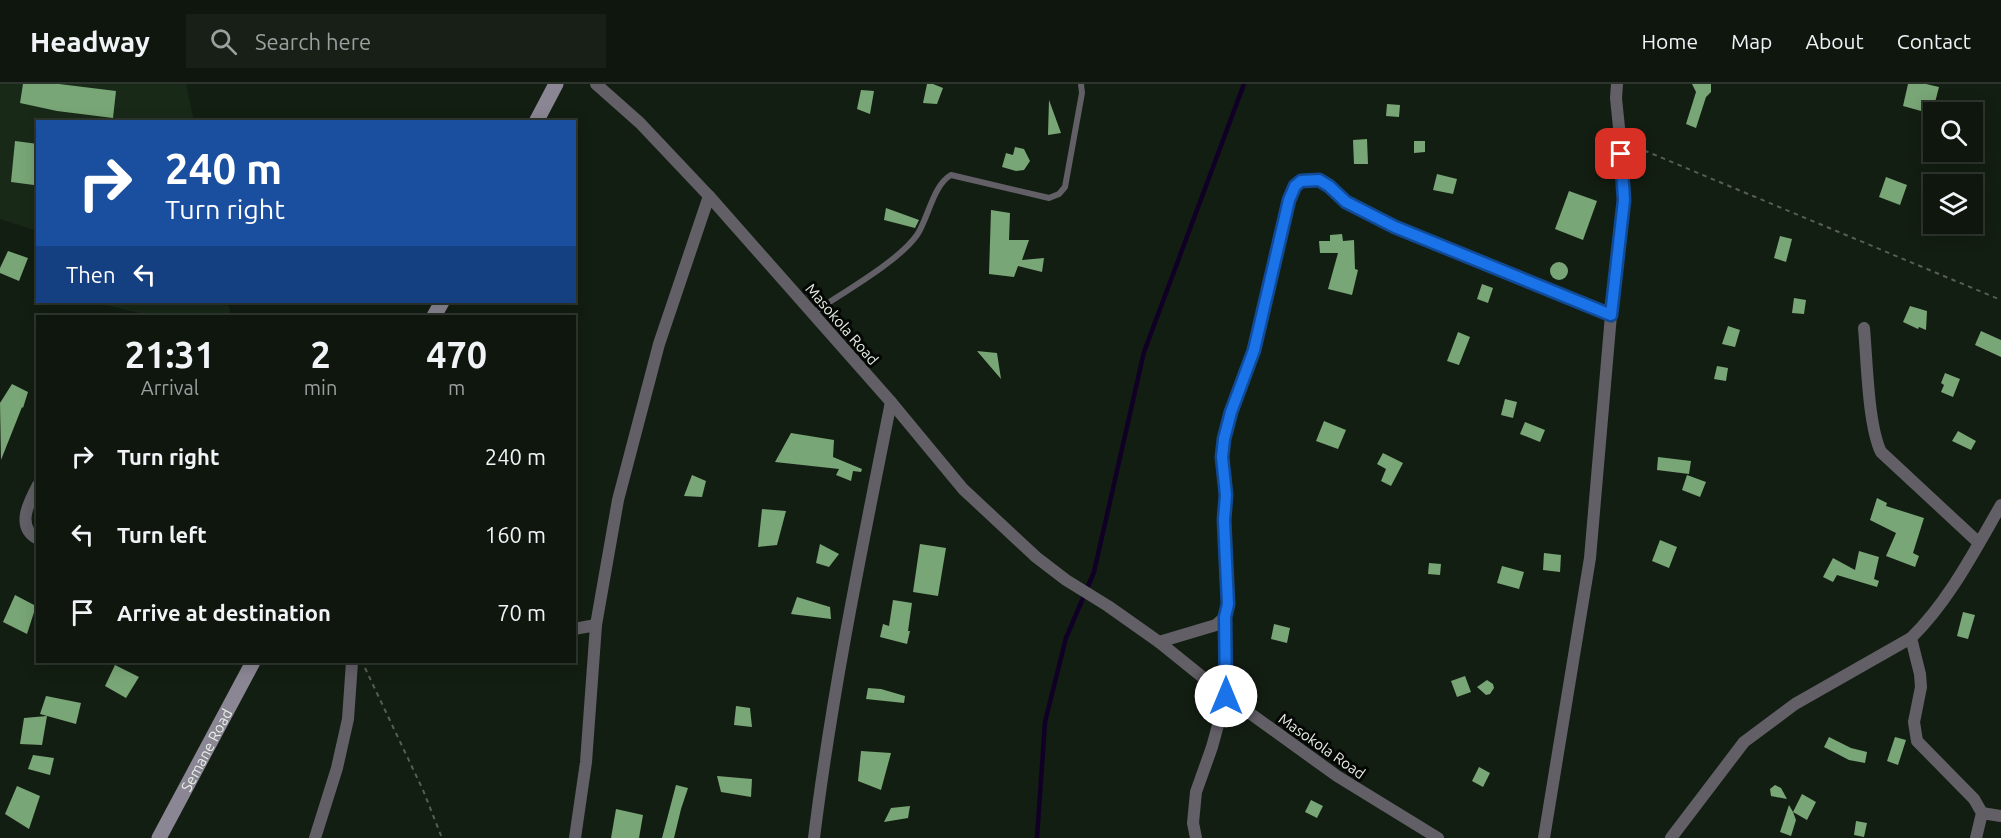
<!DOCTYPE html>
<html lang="en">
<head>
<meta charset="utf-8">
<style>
  :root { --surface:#0e160e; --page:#171f17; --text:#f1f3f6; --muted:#9b9f9e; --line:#2e352e }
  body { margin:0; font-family:Ubuntu,sans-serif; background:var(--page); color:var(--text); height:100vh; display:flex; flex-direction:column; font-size:22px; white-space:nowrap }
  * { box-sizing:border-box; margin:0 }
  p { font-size:20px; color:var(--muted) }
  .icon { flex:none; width:33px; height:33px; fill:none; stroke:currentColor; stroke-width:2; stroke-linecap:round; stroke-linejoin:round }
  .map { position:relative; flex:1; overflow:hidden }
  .details { position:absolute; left:36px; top:231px; width:540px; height:348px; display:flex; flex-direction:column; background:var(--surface); border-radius:0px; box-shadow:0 3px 15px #0003,0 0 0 2px var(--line) }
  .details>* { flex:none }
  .banner { position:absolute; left:36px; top:36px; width:540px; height:183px; border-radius:0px; box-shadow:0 3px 15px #0003,0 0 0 2px var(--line); background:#1a4fa0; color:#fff; overflow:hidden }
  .tools { position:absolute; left:1923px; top:18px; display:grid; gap:12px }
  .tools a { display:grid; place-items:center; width:60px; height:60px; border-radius:0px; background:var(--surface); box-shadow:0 3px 15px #0003,0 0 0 2px var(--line); font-size:30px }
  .pin { position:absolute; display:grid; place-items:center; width:51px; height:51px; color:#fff; margin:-26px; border-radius:12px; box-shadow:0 3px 9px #0006 }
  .me { position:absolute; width:66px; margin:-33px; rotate:0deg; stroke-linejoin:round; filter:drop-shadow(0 0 4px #0008) }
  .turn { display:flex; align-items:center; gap:21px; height:126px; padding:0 30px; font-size:27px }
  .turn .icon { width:78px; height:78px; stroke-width:2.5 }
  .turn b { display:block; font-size:42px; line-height:51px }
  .then { display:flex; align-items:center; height:57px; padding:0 30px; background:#0003; gap:12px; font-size:22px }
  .eta { display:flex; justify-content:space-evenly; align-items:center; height:102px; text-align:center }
  .eta b { font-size:36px; font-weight:700; line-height:42px }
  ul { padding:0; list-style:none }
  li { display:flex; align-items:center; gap:18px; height:78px; padding:0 30px }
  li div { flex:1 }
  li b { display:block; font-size:22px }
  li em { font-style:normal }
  header { display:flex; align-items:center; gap:36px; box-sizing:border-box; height:84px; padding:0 30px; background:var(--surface); border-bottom:2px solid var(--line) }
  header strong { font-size:28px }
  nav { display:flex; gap:33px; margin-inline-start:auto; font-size:21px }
  .search { width:420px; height:54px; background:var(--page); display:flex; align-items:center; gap:15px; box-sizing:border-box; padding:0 21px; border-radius:0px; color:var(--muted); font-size:22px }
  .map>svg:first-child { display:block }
  .built { fill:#192918 }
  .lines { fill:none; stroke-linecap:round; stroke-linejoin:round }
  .stream { stroke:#110026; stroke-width:4.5 }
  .building { fill:#79a676 }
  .path { stroke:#555f54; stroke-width:2; stroke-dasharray:4.5 4.5; stroke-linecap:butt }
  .lane { stroke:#625f67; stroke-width:6 }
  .street { stroke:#625f67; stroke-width:12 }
  .secondary { stroke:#8a8693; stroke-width:15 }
  .route-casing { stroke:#114b97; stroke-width:15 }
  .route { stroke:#1a73e8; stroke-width:10 }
  .labels { text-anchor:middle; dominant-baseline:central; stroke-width:6; stroke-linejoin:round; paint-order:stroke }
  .street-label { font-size:15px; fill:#e7efe6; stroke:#040704 }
</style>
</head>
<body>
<header>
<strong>Headway</strong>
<div class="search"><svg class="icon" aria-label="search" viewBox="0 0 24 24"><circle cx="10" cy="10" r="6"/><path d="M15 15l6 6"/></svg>Search here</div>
<nav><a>Home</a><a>Map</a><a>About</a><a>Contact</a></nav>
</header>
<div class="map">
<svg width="2001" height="754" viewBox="0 0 2001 754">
  <rect width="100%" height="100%" fill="#131e12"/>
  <g class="built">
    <path d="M0 0H186L194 37 38 38 37 147 0 135Z"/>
    <path d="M93 218H228L231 232H152Z"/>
  </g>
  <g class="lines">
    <path class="stream" d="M1037 754 1045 638 1066 554 1094 488 1144 268 1244 0"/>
  </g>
  <g class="building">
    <path d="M23 0H59L116 7 113 34 57 27 20 19Z"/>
    <path d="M927 0H933L943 4 937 20 923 19Z"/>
    <path d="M1692 0H1711V8L1706 13 1696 44 1686 40 1696 8Z"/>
    <path d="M1908 0H1926L1939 3 1932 30 1903 22Z"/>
    <path d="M861 6 874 7 870 30 857 25Z"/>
    <path d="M1049 16 1061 49 1048 51Z"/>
    <path d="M1387 20 1400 21 1399 33 1386 32Z"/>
    <path d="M1367 55 1368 80H1354L1353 56Z"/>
    <path d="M15 57 38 60 34 101 11 98Z"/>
    <path d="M1414 57H1425V68L1414 69Z"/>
    <path d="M1015 63 1024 65 1030 77 1024 86 1016 87 1002 83 1006 69 1013 71Z"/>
    <path d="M1437 90 1457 95 1453 110 1433 106Z"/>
    <path d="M1886 93 1907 101 1900 121 1879 113Z"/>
    <path d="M1569 107 1597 117 1583 156 1555 145Z"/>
    <path d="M886 124 919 136 915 144 884 136Z"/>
    <path d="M991 126 1010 129 1009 156H1029L1022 176 1044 174 1042 188 1018 182 1014 193 989 190Z"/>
    <path d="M1342 150 1343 157 1354 156 1355 185 1358 186 1352 211 1328 205 1338 169H1320L1319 157H1330V151Z"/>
    <path d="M1780 152 1792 155 1786 178 1774 174Z"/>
    <path d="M8 167 28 174 19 197 0 189V184Z"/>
    <circle cx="1559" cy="187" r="9"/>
    <path d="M1482 200 1493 204 1488 219 1477 215Z"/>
    <path d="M1794 214 1806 216 1804 230 1792 229Z"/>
    <path d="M1910 222 1927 227 1926 246 1919 243 1918 245 1903 238Z"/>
    <path d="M1728 242 1740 246 1735 263 1722 260Z"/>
    <path d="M1981 247 2001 256V273L1975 261Z"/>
    <path d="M1458 248 1470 253 1459 281 1447 277Z"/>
    <path d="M977 267 997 269 1001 295Z"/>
    <path d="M1717 282 1728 284 1726 297 1714 295Z"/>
    <path d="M1945 289 1960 295 1953 313 1941 308 1944 301 1941 299Z"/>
    <path d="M12 300 28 308 23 324 22 323 1 376 0 319Z"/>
    <path d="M1505 315 1517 318 1513 334 1501 331Z"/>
    <path d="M1324 337 1346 346 1338 365 1316 357Z"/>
    <path d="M1525 338 1545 346 1540 358 1520 350Z"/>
    <path d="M1958 347 1976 357 1971 366 1952 357Z"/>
    <path d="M791 349 834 356 833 373 862 385 861 388 853 387 851 397 836 391 839 385 775 378Z"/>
    <path d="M1383 369 1403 379 1391 402 1381 397 1386 385 1377 380Z"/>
    <path d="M1658 373 1691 377 1689 390 1657 386Z"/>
    <path d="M692 391 706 397 702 413 684 412Z"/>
    <path d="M1687 391 1706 398 1700 413 1682 406Z"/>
    <path d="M1877 414 1887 419 1886 422 1924 434 1913 469 1919 472 1915 483 1886 472 1896 449 1870 436Z"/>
    <path d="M762 425 786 427 777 461 758 463Z"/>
    <path d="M1660 456 1677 463 1669 484 1652 477Z"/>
    <path d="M820 460 839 470 829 483 816 479Z"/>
    <path d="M920 460 946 464 938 512 913 508Z"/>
    <path d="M1859 467 1879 473 1874 495 1879 497 1877 503 1837 491 1833 498 1823 493 1833 474 1855 486Z"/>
    <path d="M1544 469 1561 471 1560 488 1543 486Z"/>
    <path d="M1429 479 1441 480 1440 491 1428 490Z"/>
    <path d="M1502 482 1524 488 1519 505 1497 499Z"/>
    <path d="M15 511 36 522 27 550 3 538Z"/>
    <path d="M797 513 830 523 831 535 791 530Z"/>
    <path d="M893 516 912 519 908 547H910L907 560 880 553 883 540 889 542Z"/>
    <path d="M1963 528 1975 531 1968 555 1957 552Z"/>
    <path d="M1274 540 1290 544 1287 559 1271 555Z"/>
    <path d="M115 581 139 593 126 614 105 602Z"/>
    <path d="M1465 592 1471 608 1457 613 1451 597Z"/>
    <path d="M1487 596 1493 600 1494 604 1490 610 1486 611 1477 603Z"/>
    <path d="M868 604 881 605 905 612 904 619 866 615Z"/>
    <path d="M46 612 81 619 76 640 40 630Z"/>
    <path d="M736 622 750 624 752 643 734 641Z"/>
    <path d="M47 632 42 661 20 660 24 634Z"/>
    <path d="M1829 653 1851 664 1867 668 1865 679 1849 676 1824 663Z"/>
    <path d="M1895 653 1906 656 1898 681 1887 677Z"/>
    <path d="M861 667 891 669 881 706 858 697Z"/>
    <path d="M33 671 54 674 50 691 28 685Z"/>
    <path d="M1479 683 1490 689 1483 703 1472 697Z"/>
    <path d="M717 692 752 695 751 713 721 708Z"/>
    <path d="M676 701 688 704 681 725 674 754H662Z"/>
    <path d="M1775 701 1781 704 1787 715 1771 712 1770 705Z"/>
    <path d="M17 702 40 712 29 745 5 730Z"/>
    <path d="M1802 710 1816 718 1807 736 1793 728 1796 736 1791 752 1780 748 1789 721 1793 728Z"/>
    <path d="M1311 716 1323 722 1317 734 1305 728Z"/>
    <path d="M910 722 908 734 884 738 891 724Z"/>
    <path d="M616 725 643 731 639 754H611Z"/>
    <path d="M1856 737 1867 739 1864 753 1854 751Z"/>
  </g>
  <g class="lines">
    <g class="path">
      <path d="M1636 63 2001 216"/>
      <path d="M365 584 423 706 442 754"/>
    </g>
    <path class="lane" d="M813 229C842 209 898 178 917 151 928 135 933 101 951 91L1049 114 1059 110 1065 103 1082 9 1081 0"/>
    <g class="street">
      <path d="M596 0 640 39 709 112 891 318 963 405 1036 473 1066 496 1108 522 1159 558 1226 612 1337 692 1438 754"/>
      <path d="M1864 244C1867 277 1868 341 1881 368L1979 459"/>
      <path d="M38 401C29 418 15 443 38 455"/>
      <path d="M574 545 596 541"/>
      <path d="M1911 554 1920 590 1921 603 1914 638 1917 657 1974 715 1982 729 1976 754"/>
      <path d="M1159 558 1216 541 1225 533 1228 520 1224 436 1226 411 1222 373 1224 355 1231 328 1254 266 1289 116 1295 102 1301 97 1319 96 1328 102 1345 118 1395 143 1611 231"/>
      <path d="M1982 729 2001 732"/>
      <path d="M315 754 337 684 348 635 352 578"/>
      <path d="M575 754 586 678 596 541 618 416 659 260 709 112"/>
      <path d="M814 754C832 608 862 463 891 318"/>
      <path d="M1196 754 1193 739 1196 708 1212 663 1226 612 1225 533"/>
      <path d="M1544 754 1590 474 1611 231 1624 116 1623 83 1616 14 1617 0"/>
      <path d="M1671 754 1744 658 1795 620 1911 554C1949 517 1975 466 2001 421"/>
    </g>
    <g class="secondary">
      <path d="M536 38 556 0"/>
      <path d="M434 232 442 218"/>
      <path id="s1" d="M159 754 253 578"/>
    </g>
  </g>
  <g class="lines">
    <g class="route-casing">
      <path id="route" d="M1226 612 1225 533 1228 520 1224 436 1226 411 1222 373 1224 355 1231 328 1254 266 1289 116 1295 102 1301 97 1319 96 1329 102 1346 118 1395 143 1611 231 1624 116 1621 70"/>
    </g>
    <use href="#route" class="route"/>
  </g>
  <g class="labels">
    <g class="street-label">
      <text transform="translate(842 240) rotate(49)">Masokola Road</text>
      <text transform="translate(1322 662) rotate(35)">Masokola Road</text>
      <text stroke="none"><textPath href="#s1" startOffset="100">Semane Road</textPath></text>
    </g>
  </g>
</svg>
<div class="tools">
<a><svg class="icon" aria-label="search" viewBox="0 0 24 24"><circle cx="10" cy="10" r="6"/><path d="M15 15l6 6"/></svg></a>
<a><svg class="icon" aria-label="layers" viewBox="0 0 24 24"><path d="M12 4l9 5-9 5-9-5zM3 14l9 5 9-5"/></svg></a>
</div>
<div class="pin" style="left:1621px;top:70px;background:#d93025"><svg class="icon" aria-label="arrive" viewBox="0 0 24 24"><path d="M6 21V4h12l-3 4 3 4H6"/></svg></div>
<svg class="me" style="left:1226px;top:612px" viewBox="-20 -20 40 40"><circle r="19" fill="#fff"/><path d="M0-13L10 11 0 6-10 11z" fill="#1a73e8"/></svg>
<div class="banner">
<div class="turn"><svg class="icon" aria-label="right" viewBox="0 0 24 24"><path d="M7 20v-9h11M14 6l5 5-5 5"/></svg><div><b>240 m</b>Turn right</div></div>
<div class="then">Then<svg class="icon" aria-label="left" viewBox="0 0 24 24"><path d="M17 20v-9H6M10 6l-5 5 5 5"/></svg></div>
</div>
<section class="details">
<div class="eta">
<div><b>21:31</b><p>Arrival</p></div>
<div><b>2</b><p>min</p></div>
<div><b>470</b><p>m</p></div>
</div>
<ul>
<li><svg class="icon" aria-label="right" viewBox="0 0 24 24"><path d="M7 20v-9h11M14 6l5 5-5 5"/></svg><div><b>Turn right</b></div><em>240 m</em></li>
<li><svg class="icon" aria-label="left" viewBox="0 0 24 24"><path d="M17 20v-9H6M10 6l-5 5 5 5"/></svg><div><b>Turn left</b></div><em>160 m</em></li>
<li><svg class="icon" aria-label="arrive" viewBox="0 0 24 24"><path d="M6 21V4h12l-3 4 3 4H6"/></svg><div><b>Arrive at destination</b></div><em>70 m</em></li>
</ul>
</section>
</div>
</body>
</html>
